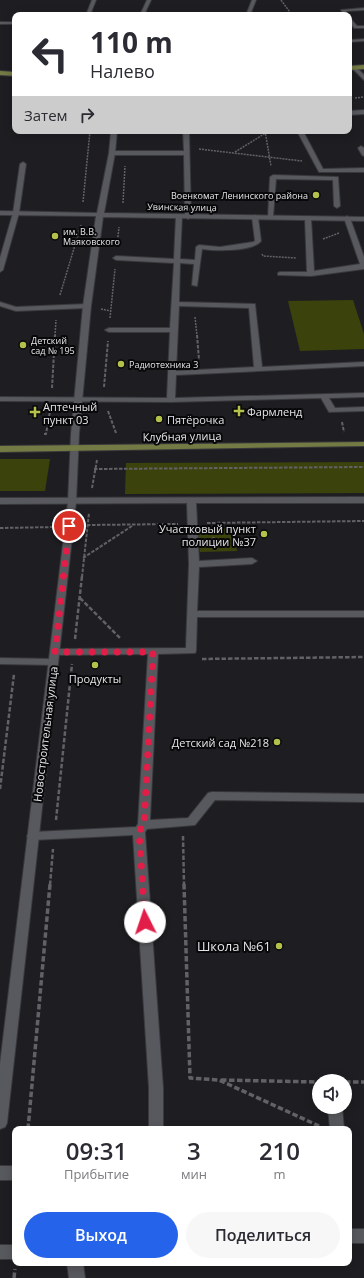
<!DOCTYPE html>
<html lang="ru">
<head>
<meta charset="utf-8">
<style>
  :root { --surface:#fff; --page:#f7f7f7; --text:#2b2b33; --muted:#7c7c81; --accent:#2563eb }
  body { margin:0; font-family:"Open Sans",sans-serif; background:var(--page); color:var(--text); height:100vh; display:flex; flex-direction:column; font-size:15px; white-space:nowrap }
  * { box-sizing:border-box; margin:0 }
  p { font-size:13px; color:var(--muted) }
  .icon { flex:none; width:22px; height:22px; fill:none; stroke:currentColor; stroke-width:2; stroke-linecap:round; stroke-linejoin:round }
  .map { position:relative; flex:1; overflow:hidden }
  .details { position:absolute; left:12px; top:1126px; width:340px; height:140px; display:flex; flex-direction:column; background:var(--surface); border-radius:8px; box-shadow:0 2px 10px #0003 }
  .details>* { flex:none }
  .hud { position:absolute; left:12px; top:12px; width:340px; height:122px; border-radius:8px; box-shadow:0 2px 10px #0003; background:#fff; color:var(--text); overflow:hidden }
  .controls { position:absolute; left:312px; top:1074px; display:grid; gap:8px }
  .controls a { display:grid; place-items:center; width:40px; height:40px; border-radius:50%; background:var(--surface); box-shadow:0 2px 10px #0003; font-size:20px }
  .pin { position:absolute; display:grid; place-items:center; width:34px; height:34px; color:#fff; margin:-17px; border:2px solid #fff; border-radius:50%; box-shadow:0 1px 4px #0007 }
  .me { position:absolute; width:44px; margin:-22px; rotate:356deg; stroke-linejoin:round; filter:drop-shadow(0 0 3px #0008) }
  .turn { display:flex; align-items:center; gap:14px; height:84px; padding:0 12px; font-size:18px }
  .turn .icon { width:52px; height:52px; stroke-width:2.5 }
  .turn b { display:block; font-size:28px; line-height:34px }
  .then { display:flex; align-items:center; height:38px; padding:0 12px; background:#0003; gap:8px; font-size:15px }
  .eta { display:flex; justify-content:space-evenly; align-items:center; height:68px; text-align:center }
  .eta b { font-size:24px; font-weight:600; line-height:28px }
  .action { display:flex; gap:8px; margin-top:auto; padding:8px 12px }
  .action a { flex:1; height:46px; border-radius:24px; background:var(--accent); color:#fff; font-size:16px; font-weight:600; line-height:46px; text-align:center }
  .action a+a { background:var(--page); color:var(--text) }
  .map>svg:first-child { display:block }
  .green { fill:#3c420b }
  .lines { fill:none; stroke-linecap:round; stroke-linejoin:round }
  .lane-casing { stroke:#39393c; stroke-width:2 }
  .street-casing { stroke:#39393c; stroke-width:2 }
  .secondary-casing { stroke:#39393c; stroke-width:2 }
  .path-far3 { stroke:#626266; stroke-width:1.5; stroke-dasharray:2 1; stroke-linecap:butt }
  .path-far2 { stroke:#626266; stroke-width:2; stroke-dasharray:3.5 1.5; stroke-linecap:butt }
  .path-far1 { stroke:#626266; stroke-width:2.5; stroke-dasharray:4.5 2; stroke-linecap:butt }
  .path { stroke:#626266; stroke-width:3.5; stroke-dasharray:5.5 2.5; stroke-linecap:butt }
  .lane { fill:#58595e; fill-rule:evenodd }
  .street { fill:#58595e; fill-rule:evenodd }
  .secondary { fill:#747a43; fill-rule:evenodd }
  .route { stroke:#e11d48; stroke-width:7; stroke-dasharray:0 12.6 }
  .poi-dot { fill:#b4c24b; stroke:#08080a; stroke-width:1.5 }
  .labels { text-anchor:middle; dominant-baseline:central; stroke-width:4; stroke-linejoin:round; paint-order:stroke }
  .far-poi-label { font-size:9px; fill:#e5e5e8; stroke:#08080a; text-anchor:start }
  .far-street-label { font-size:9px; fill:#e5e5e8; stroke:#08080a }
  .poi-label { font-size:11px; fill:#e5e5e8; stroke:#08080a; text-anchor:start }
  .street-label { font-size:11px; fill:#e5e5e8; stroke:#08080a }
  .near-poi-label { font-size:13px; fill:#e5e5e8; stroke:#08080a; text-anchor:end }
</style>
</head>
<body>
<div class="map">
<svg width="364" height="1278" viewBox="0 0 364 1278">
  <rect width="100%" height="100%" fill="#1e1e22"/>
  <g class="green">
    <path d="M353 300 364 334V349L300 351 288 301Z"/>
    <path d="M0 459H50L45 491H0Z"/>
    <path d="M364 462V493L125 494 126 463Z"/>
    <path d="M233 528 237 551 200 552 197 529Z"/>
  </g>
  <g class="lines">
    <g class="lane-casing">
      <g id="lane">
        <path d="M147 0H151L144 15H140Z"/>
        <path d="M364 8V10L346 11 348 15H344L341 10Z"/>
        <path d="M349 17 357 26H364V28H354L349 21Z"/>
        <rect x="0" y="22" width="15" height="2"/>
        <path d="M364 39V41L349 42V40Z"/>
        <path d="M355 66 364 75V80L352 68Z"/>
        <path d="M364 110V114L349 115V111Z"/>
        <path d="M183 131H189L191 217 188 219 185 217 184 155H112L109 153 112 151H184Z"/>
        <path d="M297 131H303L323 169 364 168V172H319Z"/>
        <path d="M361 146 364 148V156L362 155 358 148Z"/>
        <path d="M23 162 26 164 19 213 3 270 0 272V258L13 213 20 164Z"/>
        <path d="M273 175 338 177 340 206 337 208 334 206 333 180 276 179 273 217 268 218 270 177Z"/>
        <path d="M179 214 182 216 180 259 195 260 196 247 199 245 220 247 253 242 255 241 252 217 255 215 258 217 261 241C252 252 216 251 202 249L197 286 192 285 194 264 180 263 179 302 255 304 262 367 364 362V366L176 375 175 398 364 393V397L329 398 335 408 364 407V411L329 412 321 398 171 402 0 401V397L167 398 170 332H109L105 330 109 328H170L174 263 116 260 113 258 116 256 174 259 176 216ZM179 306 249 308 254 367 176 371Z"/>
        <path d="M308 216 311 218 314 271 360 264 344 218 347 216 350 218 364 257V269L311 276 278 275V273L280 272H307L305 218Z"/>
        <path d="M0 302 16 307 87 304 91 306 87 308 16 311 0 306Z"/>
        <path d="M364 497V503H196L199 561 252 558 257 561 252 564 199 567 197 611H364V617H197L196 651 195 653 158 654 150 820 188 818 208 793 212 792 364 794V802L215 800 195 825 147 829 145 832 163 1088V1129H149V1088L133 835 33 840 29 839 27 836 29 833 33 832 136 827 138 824 148 654 55 655 50 652 55 649 186 648 189 564 187 503 0 504V498Z"/>
        <path d="M0 658 53 659 58 662 53 665 0 664Z"/>
        <path d="M328 1107H342L344 1129H330Z"/>
        <rect x="0" y="1166" width="15" height="14"/>
        <rect x="349" y="1229" width="15" height="14"/>
        <rect x="0" y="1245" width="15" height="14"/>
        <path d="M67 1263H83L85 1278H69Z"/>
      </g>
    </g>
    <g class="street-casing">
      <g id="street">
        <path d="M92 0H96L90 15H86Z"/>
        <path d="M252 0H256L250 15H246Z"/>
        <path d="M111 131H117L115 153 104 213 364 217V221L103 217 91 306 79 434 76 502 7 1123 5 1127 0 1129V1064L68 502 71 434 83 306 96 216 0 215V211L97 213 109 153Z"/>
      </g>
    </g>
    <g class="secondary-casing">
      <g id="secondary">
        <path d="M364 65V69L349 70V66Z"/>
        <path d="M0 71 15 72V76L0 75Z"/>
        <path d="M364 442V446L0 452V446Z"/>
      </g>
    </g>
    <g class="path-far3">
      <path d="M281 0 292 15"/>
      <path d="M355 98 364 97"/>
      <path d="M265 131 271 166"/>
      <path d="M199 149 302 161"/>
      <path d="M235 152 269 131"/>
      <path d="M83 202 90 131"/>
      <path d="M123 203 125 166"/>
      <path d="M323 239 339 233"/>
      <path d="M117 246 119 227"/>
      <path d="M262 254 263 256 296 258"/>
      <path d="M60 295 81 225"/>
      <path d="M101 309 111 311"/>
      <path d="M195 317 197 336"/>
      <path d="M110 318 115 269"/>
      <path d="M55 336 56 320"/>
    </g>
    <g class="path-far2">
      <path d="M197 335 199 360"/>
      <path d="M104 387 108 341"/>
      <path d="M52 388 55 335"/>
      <path d="M108 411 116 433"/>
      <path d="M342 422 344 432"/>
      <path d="M44 434H46L50 411"/>
      <path d="M94 469 364 467"/>
      <path d="M92 488 97 460"/>
      <path d="M207 523 364 521"/>
      <path d="M87 525 178 524"/>
      <path d="M0 528 56 527"/>
      <path d="M209 544 214 537"/>
      <path d="M83 558 132 526"/>
      <path d="M82 577 89 513"/>
    </g>
    <g class="path-far1">
      <path d="M80 598 120 638"/>
      <path d="M75 639 82 576"/>
      <path d="M202 659 364 657"/>
      <path d="M0 789 14 674"/>
      <path d="M56 820 72 664"/>
      <path d="M183 836 184 885"/>
      <path d="M50 885 53 849"/>
    </g>
    <g class="path">
      <path d="M184 884 190 1078 219 1080 319 1126"/>
      <path d="M221 1080 319 1082"/>
      <path d="M345 1082H364"/>
      <path d="M28 1129 50 884"/>
      <path d="M14 1278 15 1269"/>
    </g>
    <use href="#lane" class="lane"/>
    <use href="#street" class="street"/>
    <use href="#secondary" class="secondary"/>
  </g>
  <g class="lines">
    <path class="route" d="M69 526 55 652H153L144 825 139 831 145 922"/>
  </g>
  <g class="poi-dot">
    <circle cx="316" cy="195" r="4"/>
    <circle cx="55" cy="236" r="4"/>
    <circle cx="23" cy="345" r="4"/>
    <circle cx="121" cy="364" r="4"/>
    <path d="M237 405h4v4h4v4h-4v4h-4v-4h-4v-4h4z"/>
    <path d="M33 406h4v4h4v4h-4v4h-4v-4h-4v-4h4z"/>
    <circle cx="159" cy="419" r="4"/>
    <circle cx="264" cy="534" r="4"/>
    <circle cx="95" cy="665" r="4"/>
    <circle cx="277" cy="742" r="4"/>
    <circle cx="279" cy="946" r="4"/>
  </g>
  <g class="labels">
    <g class="far-poi-label">
      <text x="308" y="195" text-anchor="end">Военкомат Ленинского района</text>
      <text x="63" y="231">им. В.В.<tspan x="63" dy="10">Маяковского</tspan></text>
      <text x="31" y="340">Детский<tspan x="31" dy="10">сад № 195</tspan></text>
      <text x="129" y="364">Радиотехника 3</text>
    </g>
    <g class="far-street-label">
      <text transform="translate(182 207) rotate(1)">Увинская улица</text>
    </g>
    <g class="poi-label">
      <text x="43" y="406">Аптечный<tspan x="43" dy="13">пункт 03</tspan></text>
      <text x="247" y="411">Фармленд</text>
      <text x="167" y="419">Пятёрочка</text>
      <text x="256" y="528" text-anchor="end">Участковый пункт<tspan x="256" dy="13">полиции №37</tspan></text>
      <text x="95" y="678" text-anchor="middle">Продукты</text>
      <text x="269" y="742" text-anchor="end">Детский сад №218</text>
    </g>
    <g class="street-label">
      <text transform="translate(182 436) rotate(-1)">Клубная улица</text>
      <text transform="translate(45 734) rotate(-83)">Новостроительная улица</text>
    </g>
    <g class="near-poi-label">
      <text x="271" y="946">Школа №61</text>
    </g>
  </g>
</svg>
<div class="controls">
<a><svg class="icon" aria-label="sound" viewBox="0 0 24 24"><path d="M4 9h4l5-4v14l-5-4H4zM17 9q2 3 0 6"/></svg></a>
</div>
<div class="pin" style="left:69px;top:526px;background:#d93025"><svg class="icon" aria-label="arrive" viewBox="0 0 24 24"><path d="M6 21V4h12l-3 4 3 4H6"/></svg></div>
<svg class="me" style="left:145px;top:922px" viewBox="-20 -20 40 40"><circle r="19" fill="#fff"/><path d="M0-13L10 11 0 6-10 11z" fill="#e11d48"/></svg>
<div class="hud">
<div class="turn"><svg class="icon" aria-label="left" viewBox="0 0 24 24"><path d="M17 20v-9H6M10 6l-5 5 5 5"/></svg><div><b>110 m</b>Налево</div></div>
<div class="then">Затем<svg class="icon" aria-label="right" viewBox="0 0 24 24"><path d="M7 20v-9h11M14 6l5 5-5 5"/></svg></div>
</div>
<section class="details">
<div class="eta">
<div><b>09:31</b><p>Прибытие</p></div>
<div><b>3</b><p>мин</p></div>
<div><b>210</b><p>m</p></div>
</div>
<div class="action"><a>Выход</a><a>Поделиться</a></div>
</section>
</div>
</body>
</html>
